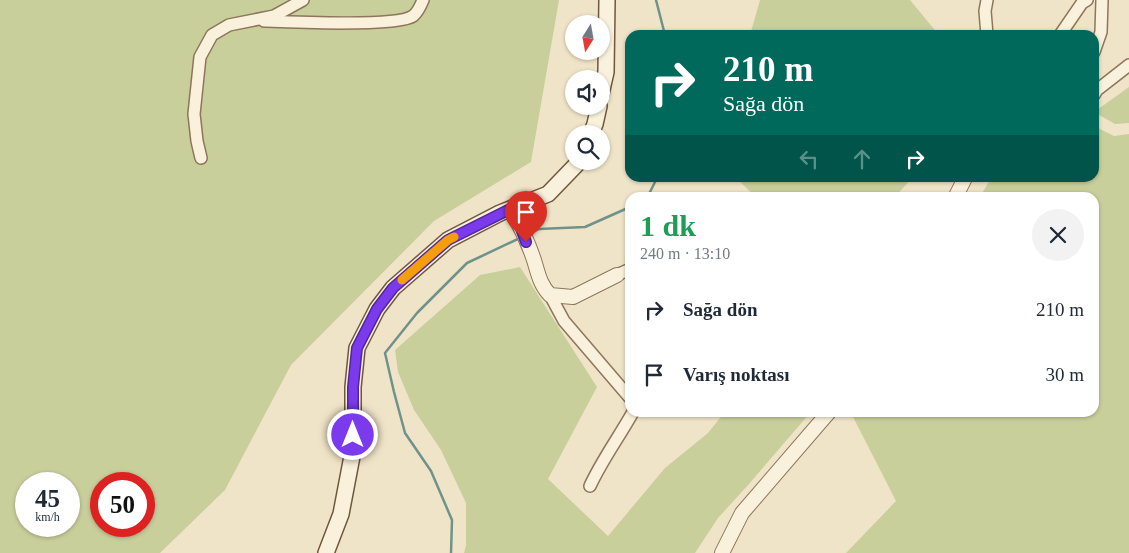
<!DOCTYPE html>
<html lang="tr">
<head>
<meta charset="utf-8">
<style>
  :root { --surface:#fff; --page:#f2f2f3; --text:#1f2937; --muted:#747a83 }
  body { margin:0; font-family:Georgia,serif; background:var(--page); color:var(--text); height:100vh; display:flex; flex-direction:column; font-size:19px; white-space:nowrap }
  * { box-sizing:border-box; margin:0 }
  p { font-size:16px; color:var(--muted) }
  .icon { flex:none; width:28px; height:28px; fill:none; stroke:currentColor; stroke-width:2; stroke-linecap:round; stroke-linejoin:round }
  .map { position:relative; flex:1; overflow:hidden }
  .side { position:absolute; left:625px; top:192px; width:474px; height:225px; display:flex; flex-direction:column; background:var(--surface); border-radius:15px; box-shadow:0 1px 4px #0004 }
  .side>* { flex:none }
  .guide { position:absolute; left:625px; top:30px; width:474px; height:152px; border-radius:15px; box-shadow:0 1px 4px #0004; background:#00695c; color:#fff; overflow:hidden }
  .needle { width:32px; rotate:191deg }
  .buttons { position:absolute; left:565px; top:15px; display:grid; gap:10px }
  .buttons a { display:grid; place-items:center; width:45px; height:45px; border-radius:50%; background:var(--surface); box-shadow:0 1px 4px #0004; font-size:25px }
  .speed { position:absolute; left:15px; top:472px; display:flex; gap:10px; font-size:25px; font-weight:700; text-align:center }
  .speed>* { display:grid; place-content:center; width:65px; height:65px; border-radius:50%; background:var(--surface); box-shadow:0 1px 4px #0004; line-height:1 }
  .speed small { font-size:12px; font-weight:400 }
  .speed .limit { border:8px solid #d22; background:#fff; color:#111 }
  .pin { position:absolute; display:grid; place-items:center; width:42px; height:42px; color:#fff; margin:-51px -21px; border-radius:50% 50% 50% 0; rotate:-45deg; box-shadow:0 0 5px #0007 }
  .pin .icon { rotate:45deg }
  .me { position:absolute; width:55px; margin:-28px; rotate:0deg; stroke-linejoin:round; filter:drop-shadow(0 0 4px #0008) }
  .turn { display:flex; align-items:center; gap:18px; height:105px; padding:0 15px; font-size:22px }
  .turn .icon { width:65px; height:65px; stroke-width:2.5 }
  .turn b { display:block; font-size:35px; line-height:42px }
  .lanes { display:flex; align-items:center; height:48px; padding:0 15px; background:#0003; justify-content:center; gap:25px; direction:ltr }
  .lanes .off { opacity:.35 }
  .round { display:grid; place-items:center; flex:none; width:52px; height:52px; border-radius:26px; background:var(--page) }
  .overview { display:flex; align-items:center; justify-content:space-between; height:85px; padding:0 15px }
  h1 { font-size:30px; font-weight:700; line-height:38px; color:#1e9e55 }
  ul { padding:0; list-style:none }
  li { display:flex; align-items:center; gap:15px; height:65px; padding:0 15px }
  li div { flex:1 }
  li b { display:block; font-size:19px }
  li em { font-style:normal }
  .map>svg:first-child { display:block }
  .green { fill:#c9cf9b; fill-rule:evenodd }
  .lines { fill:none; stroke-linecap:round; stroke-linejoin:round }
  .stream { stroke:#6f938a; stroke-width:2.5 }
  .minor-casing { stroke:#8d765c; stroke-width:14 }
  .tertiary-casing { stroke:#8d765c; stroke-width:16 }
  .secondary-casing { stroke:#6f573f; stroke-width:18 }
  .minor { stroke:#faf1dc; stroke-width:11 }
  .tertiary { stroke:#faf1dc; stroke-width:14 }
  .secondary { stroke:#faf1dc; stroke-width:15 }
  .route-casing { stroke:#51269a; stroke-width:12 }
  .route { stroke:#7c3aed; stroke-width:9 }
  .slow { stroke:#f59e0b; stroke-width:9 }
</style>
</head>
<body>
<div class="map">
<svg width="1129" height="553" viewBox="0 0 1129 553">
  <rect width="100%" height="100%" fill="#f0e4c8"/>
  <g class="green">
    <path d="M0 0H559L531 162 434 221 291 365 225 490 160 553H0ZM26 484H69V526H26ZM101 484H144V526H101Z"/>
    <path d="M760 0H910L939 35H750Z"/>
    <path d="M1129 87V123L1115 124 1094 112Z"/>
    <path d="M1094 126 1114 136 1129 134V553H846L896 501 851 413 1094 412V198L980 197 991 178H1094Z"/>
    <path d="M736 178H912L894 198 756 197Z"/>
    <path d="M520 267 597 387 548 479 608 536 665 468 708 433 724 413H810L749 484 718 518 695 553H464L466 545V503L441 450 414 410 398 372 395 350 480 275Z"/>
  </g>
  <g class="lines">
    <g class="stream">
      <path d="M656 0 665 35"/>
      <path d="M647 198 657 178"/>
      <path d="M529 234 539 229 585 227 630 207"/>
      <path d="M451 553 452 520 431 471 405 433 394 392 385 353 417 313 467 263 520 238"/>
    </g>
    <g class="minor-casing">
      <g id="minor">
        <path d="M987 0 985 11 987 35"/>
        <path d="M264 21C288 22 398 27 413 16 417 13 421 5 423 0"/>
        <path d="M1060 35 1082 3 1087 0"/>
        <path d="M1094 52 1101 32 1102 0"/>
        <path d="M1094 95 1097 90 1129 65"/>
        <path d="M201 158 197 141 194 114 200 57 212 35 229 25 274 16 303 0"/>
        <path d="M617 275 630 269"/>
        <path d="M550 295 564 321 630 398"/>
        <path d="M590 486C602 460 619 437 633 412"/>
      </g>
    </g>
    <g class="tertiary-casing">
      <g id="tertiary">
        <path d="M955 198 965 178"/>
        <path d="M510 209C520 225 528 242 534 260 538 273 540 285 550 295L573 297 617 275"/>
        <path d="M722 553 742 513 829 412"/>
      </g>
    </g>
    <g class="secondary-casing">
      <g id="secondary">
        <path d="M601 94 606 72 607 0"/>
        <path d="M591 134 595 124 599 106"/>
        <path d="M326 553 341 514 353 451V387L357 348 377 309 393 288 448 240 500 213 548 194 576 165 578 161"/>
      </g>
    </g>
    <use href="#minor" class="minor"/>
    <use href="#tertiary" class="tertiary"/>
    <use href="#secondary" class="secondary"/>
  </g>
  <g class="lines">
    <g class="route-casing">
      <path id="route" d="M353 435V387L357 348 377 309 393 288 448 240 510 209 519 223 526 242"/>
    </g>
    <use href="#route" class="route"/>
    <path class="slow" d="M402 280 448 240 454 237"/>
  </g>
</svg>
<div class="buttons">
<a><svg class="needle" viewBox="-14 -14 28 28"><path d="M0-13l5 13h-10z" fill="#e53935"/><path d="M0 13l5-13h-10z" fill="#747a83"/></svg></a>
<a><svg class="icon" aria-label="sound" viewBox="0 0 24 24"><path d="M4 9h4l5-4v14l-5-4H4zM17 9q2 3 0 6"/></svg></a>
<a><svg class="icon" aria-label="search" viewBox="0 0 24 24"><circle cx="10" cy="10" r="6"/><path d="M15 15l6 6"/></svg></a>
</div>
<div class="speed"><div>45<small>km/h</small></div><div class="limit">50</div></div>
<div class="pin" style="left:526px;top:242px;background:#d93025"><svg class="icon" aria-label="arrive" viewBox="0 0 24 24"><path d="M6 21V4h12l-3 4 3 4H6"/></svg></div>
<svg class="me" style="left:353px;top:435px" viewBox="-20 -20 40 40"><circle r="17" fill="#7c3aed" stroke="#fff" stroke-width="3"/><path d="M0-11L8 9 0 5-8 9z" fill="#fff"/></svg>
<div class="guide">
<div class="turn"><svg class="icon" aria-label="right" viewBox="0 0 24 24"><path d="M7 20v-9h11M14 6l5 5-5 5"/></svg><div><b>210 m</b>Sağa dön</div></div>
<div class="lanes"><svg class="icon off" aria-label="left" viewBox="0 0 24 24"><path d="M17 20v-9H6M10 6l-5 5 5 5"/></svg><svg class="icon off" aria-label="ahead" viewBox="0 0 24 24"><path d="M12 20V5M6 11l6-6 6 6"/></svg><svg class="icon" aria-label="right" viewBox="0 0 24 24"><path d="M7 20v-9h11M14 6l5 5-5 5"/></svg></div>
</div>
<section class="side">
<div class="overview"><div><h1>1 dk</h1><p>240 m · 13:10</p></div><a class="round"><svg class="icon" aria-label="close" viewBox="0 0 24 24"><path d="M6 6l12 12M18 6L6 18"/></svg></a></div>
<ul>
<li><svg class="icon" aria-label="right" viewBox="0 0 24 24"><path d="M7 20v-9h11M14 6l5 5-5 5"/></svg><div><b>Sağa dön</b></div><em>210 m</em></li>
<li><svg class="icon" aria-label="arrive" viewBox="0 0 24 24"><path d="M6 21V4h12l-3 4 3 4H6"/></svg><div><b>Varış noktası</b></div><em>30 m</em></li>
</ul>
</section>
</div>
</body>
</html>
